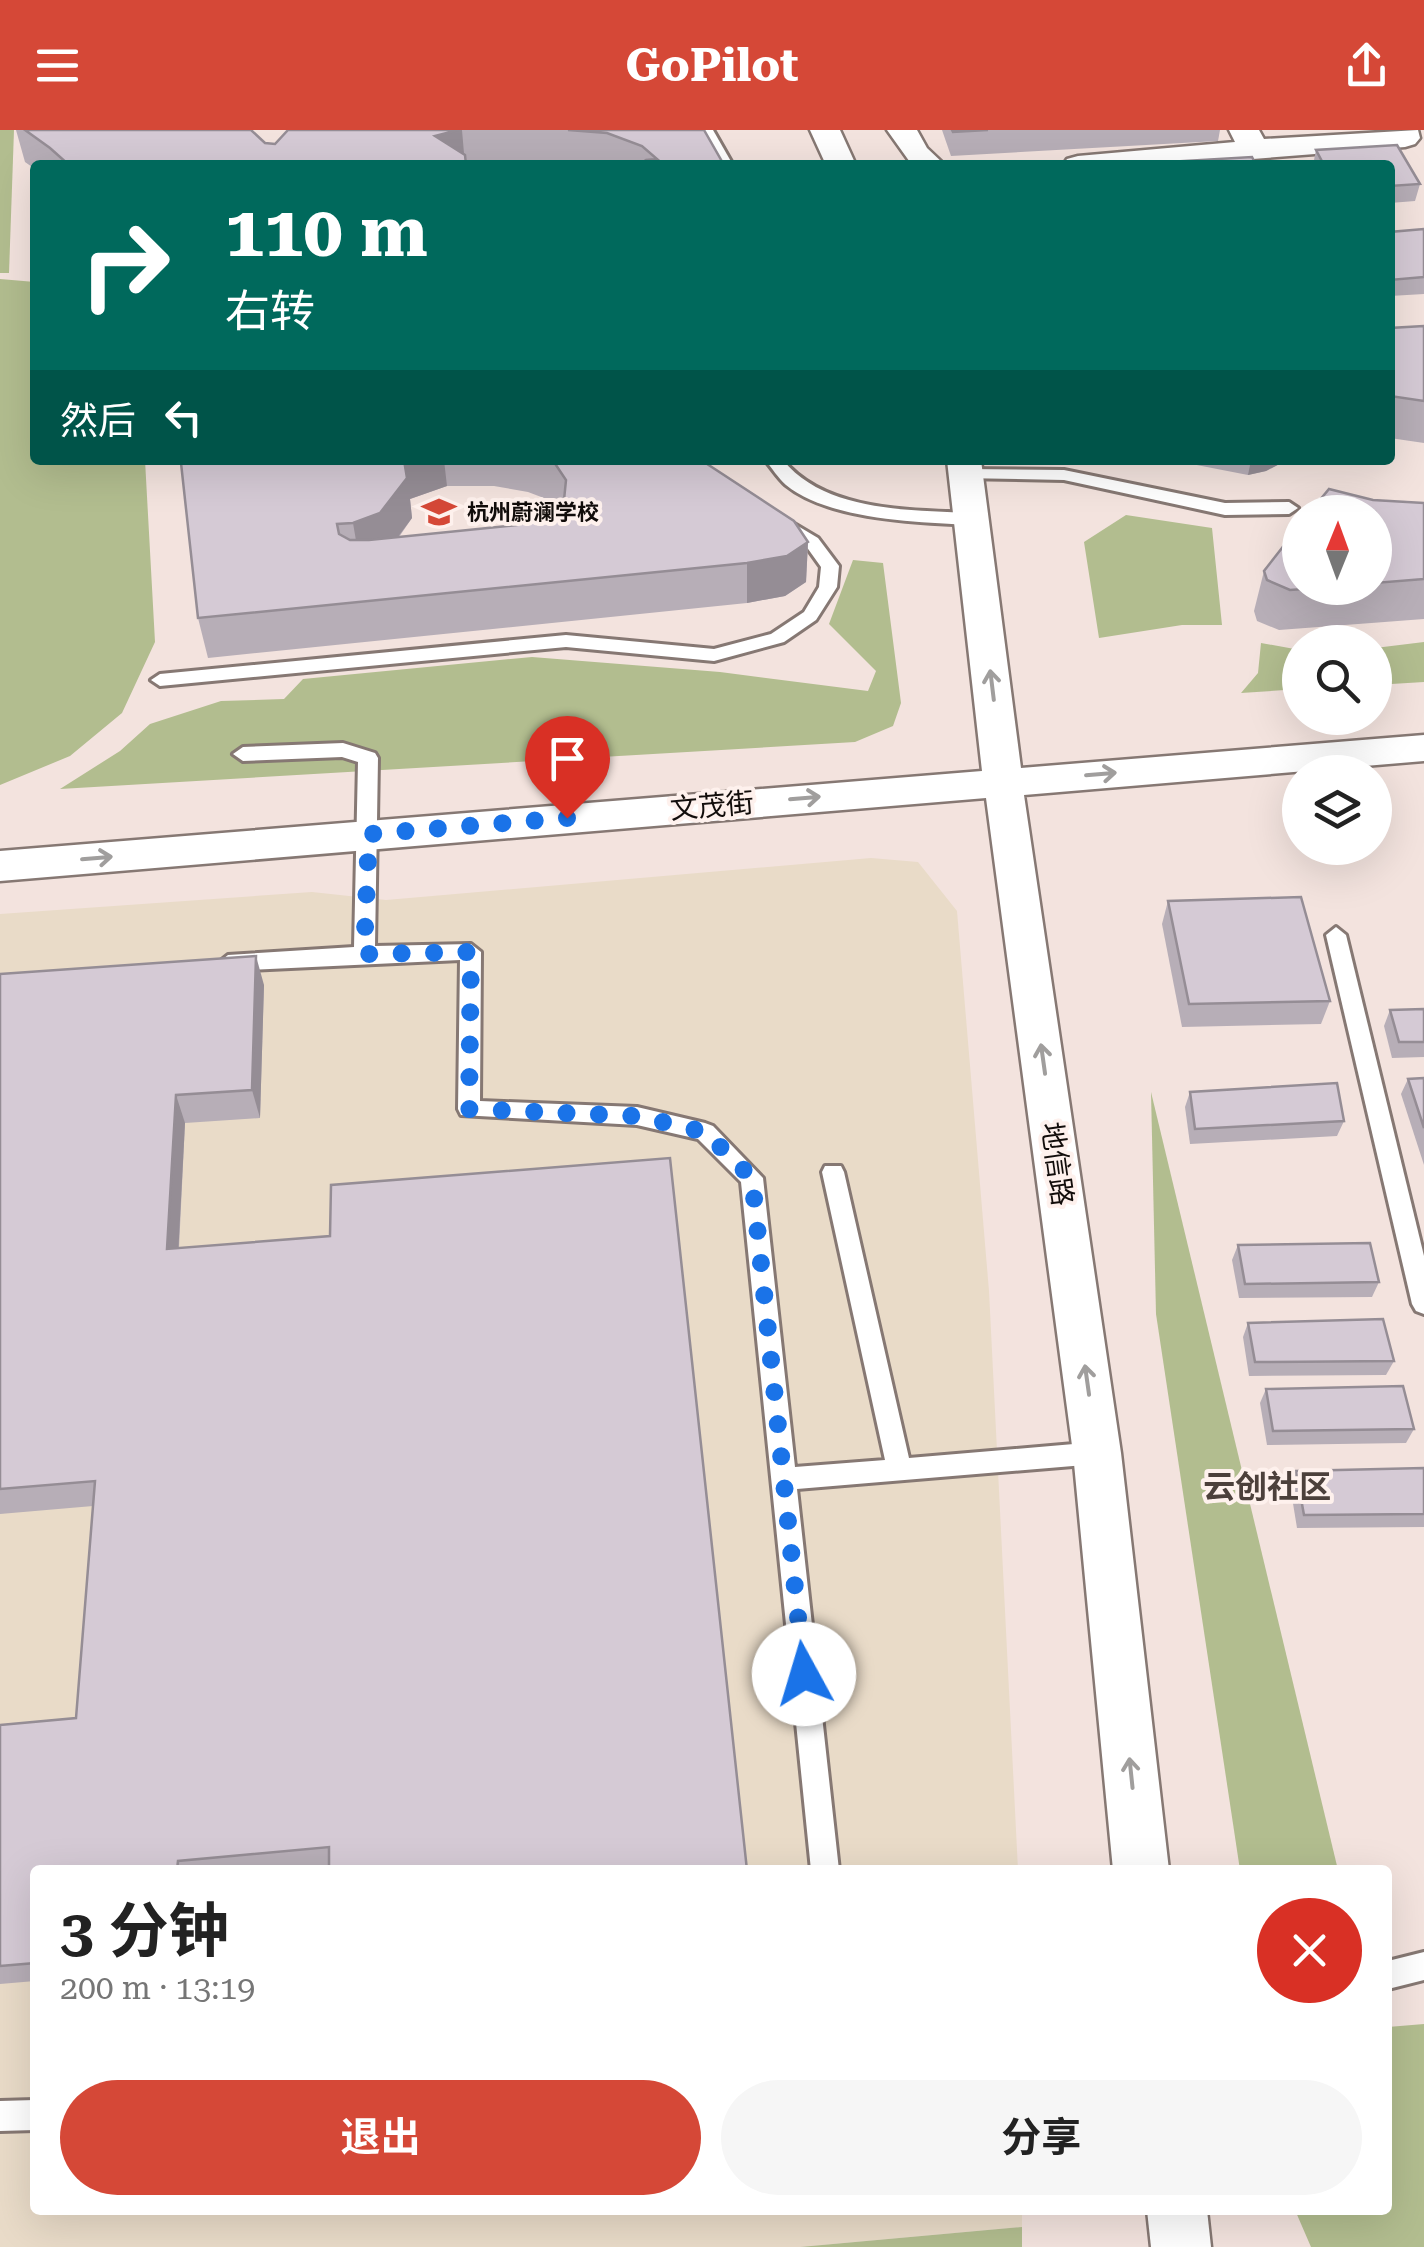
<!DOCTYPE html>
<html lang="zh">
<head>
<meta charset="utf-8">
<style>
  :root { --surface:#fff; --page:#f6f6f6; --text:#222; --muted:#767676; --accent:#d54837 }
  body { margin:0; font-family:"Roboto Serif","Noto Sans SC",serif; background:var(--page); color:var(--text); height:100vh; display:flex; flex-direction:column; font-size:38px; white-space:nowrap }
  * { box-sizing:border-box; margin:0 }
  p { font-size:32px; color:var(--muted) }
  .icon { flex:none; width:55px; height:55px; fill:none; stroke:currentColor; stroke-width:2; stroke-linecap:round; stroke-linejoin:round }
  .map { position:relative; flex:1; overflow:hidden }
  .panel { position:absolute; left:30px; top:1735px; width:1362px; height:350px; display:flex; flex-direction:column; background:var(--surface); border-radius:10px; box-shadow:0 10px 40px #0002 }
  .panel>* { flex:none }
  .guide { position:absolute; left:30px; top:30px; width:1365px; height:305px; border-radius:10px; box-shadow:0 10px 40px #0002; background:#00695c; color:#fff; overflow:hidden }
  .needle { width:65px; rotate:1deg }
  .controls { position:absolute; left:1282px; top:365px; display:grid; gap:20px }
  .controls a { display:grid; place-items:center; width:110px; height:110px; border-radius:50%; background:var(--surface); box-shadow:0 10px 40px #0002; font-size:50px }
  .pin { position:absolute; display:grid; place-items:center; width:85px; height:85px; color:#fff; margin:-102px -42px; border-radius:50% 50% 50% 0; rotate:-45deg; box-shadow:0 0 10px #0007 }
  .pin .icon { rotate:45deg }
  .me { position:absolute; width:110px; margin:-55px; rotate:354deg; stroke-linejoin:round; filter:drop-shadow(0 0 8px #0008) }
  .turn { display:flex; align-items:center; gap:35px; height:210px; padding:0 30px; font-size:45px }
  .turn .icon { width:130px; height:130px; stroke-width:2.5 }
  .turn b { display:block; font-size:70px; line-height:85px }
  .then { display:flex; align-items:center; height:95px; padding:0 30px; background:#0003; gap:20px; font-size:38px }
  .round { display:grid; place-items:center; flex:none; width:105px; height:105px; border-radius:52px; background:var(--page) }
  .summary { display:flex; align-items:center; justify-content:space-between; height:170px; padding:0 30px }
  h1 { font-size:60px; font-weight:700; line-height:75px }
  .primary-button { display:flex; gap:20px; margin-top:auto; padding:20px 30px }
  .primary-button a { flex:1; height:115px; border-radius:60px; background:var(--accent); color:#fff; font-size:40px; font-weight:700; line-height:115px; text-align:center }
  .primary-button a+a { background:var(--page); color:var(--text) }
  header { display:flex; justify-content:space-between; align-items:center; height:130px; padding:0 30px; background:var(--accent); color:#fff; font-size:45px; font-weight:700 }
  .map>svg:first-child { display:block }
  .industrial { fill:#e9dbc8 }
  .green { fill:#b2bd8f }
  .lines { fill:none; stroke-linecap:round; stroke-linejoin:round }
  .service-casing { stroke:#867873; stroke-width:6 }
  .minor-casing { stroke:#867873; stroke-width:5 }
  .service { fill:#fff; fill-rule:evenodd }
  .minor { fill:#fff; fill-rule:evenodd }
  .wall { fill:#b7aeb7; fill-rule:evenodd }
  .shaded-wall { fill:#958d95 }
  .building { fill:#d5cad5; stroke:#958d95; stroke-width:2.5 }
  .oneway { stroke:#a09e9d }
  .route { stroke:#1a73e8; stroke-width:18; stroke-dasharray:0 32.4 }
  .labels { text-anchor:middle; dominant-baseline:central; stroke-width:8; stroke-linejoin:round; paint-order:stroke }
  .far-poi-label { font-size:22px; font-weight:bold; fill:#120d0b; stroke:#fef1ed; text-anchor:start }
  .street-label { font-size:28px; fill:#120d0b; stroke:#fef1ed }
  .quarter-label { font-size:32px; font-weight:bold; fill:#4c403b; stroke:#fef1ed }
</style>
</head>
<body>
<header><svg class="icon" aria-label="menu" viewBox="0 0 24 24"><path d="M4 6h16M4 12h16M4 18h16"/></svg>GoPilot<svg class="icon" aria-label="share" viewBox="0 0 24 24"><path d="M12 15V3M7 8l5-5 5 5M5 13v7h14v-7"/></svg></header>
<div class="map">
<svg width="1424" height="2117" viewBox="0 0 1424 2117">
  <rect width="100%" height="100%" fill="#f3e3de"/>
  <path class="industrial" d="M871 728 918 732 957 781 989 1161 1018 1740H35V2080H1022V2097L800 2117H0V784L312 762 386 770Z"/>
  <g class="green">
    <path d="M0 0H14L9 143H0Z"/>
    <path d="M0 149 35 152V330H145L155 512 122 583 70 626 0 655Z"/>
    <path d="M1126 385 1212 398 1222 495H1182L1099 508 1084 412Z"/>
    <path d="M853 430 883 433 901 573 893 596 855 612 60 659 120 621 150 594 221 571 284 569 303 549 532 527 720 542 868 561 876 541 829 494Z"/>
    <path d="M1424 512V552L1375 555V518Z"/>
    <path d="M1261 513 1300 520V559L1241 563 1258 543Z"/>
    <path d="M1151 962 1338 1740H1240L1156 1184Z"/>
    <path d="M1424 1894V2117H1311L1295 2080H1388V1897Z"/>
    <path d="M1022 2097V2117H800Z"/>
  </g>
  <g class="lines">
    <g class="service-casing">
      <g id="service">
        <path d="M699 0H713L733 35H719Z"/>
        <path d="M765 330H783C825 382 910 380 971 383L980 389 971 395C917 392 829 390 786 355 778 348 772 338 765 330Z"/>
        <path d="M966 339 1064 340 1225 373 1289 372 1298 378 1289 384 1225 385 1064 350 960 348 957 344Z"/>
        <path d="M781 386 818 408 839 436 837 457 816 490 784 512 714 531 566 517 160 556 151 550 160 544 566 505 714 519 771 504 804 482 819 457 821 437 806 416 775 396 772 392Z"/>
        <path d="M343 613 375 623 378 628 375 816 471 814 481 822 480 971 637 977 705 993 713 996 763 1048 795 1337 885 1330 822 1042 825 1036H841L844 1042 909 1328 1097 1312 1106 1315 1109 1323 1106 1331 1097 1334 797 1359 839 1740H811L741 1052 698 1009 637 995 461 985 458 979 460 830 228 841 218 833 228 825 354 817 358 632 342 627 243 631 233 624 243 617Z"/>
        <path d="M1336 797 1346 805 1424 1126V1184L1416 1181 1412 1174 1326 805Z"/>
        <path d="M1424 1822V1850L1388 1859V1831Z"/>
        <path d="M35 1970V2000L0 2001V1971Z"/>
      </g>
    </g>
    <g class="minor-casing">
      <g id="minor">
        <path d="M810 0H840L856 35H826Z"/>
        <path d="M887 0H917L927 18 945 35H912Z"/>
        <path d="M1229 0H1259L1264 9 1418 0 1420 8 1415 14 1405 17 1176 35H1063L1067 29 1078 26 1235 12Z"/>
        <path d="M947 330H981L1021 638 1424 605V631L1024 665 1121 1323 1169 1740H1113L1073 1323 986 668 0 751V721L982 641Z"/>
        <path d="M1147 2080H1207L1211 2117H1151Z"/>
      </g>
    </g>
    <use href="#service" class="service"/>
    <use href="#minor" class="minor"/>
  </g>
  <g class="wall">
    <path d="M16 0H251L265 13 275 14 288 0H704L724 35H35V39L25 32Z"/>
    <path d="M942 0H1220L1218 11 951 26Z"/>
    <path d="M1397 15 1420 54 1415 71 1390 73V35H1313L1316 20Z"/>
    <path d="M1424 99V164L1390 166V102Z"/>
    <path d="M1424 196V313L1390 308V198Z"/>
    <path d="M226 330H701L808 412 806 452 785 466 747 473 208 528 198 488 213 333ZM447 356H494L528 362 557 373 559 375 548 386 517 395 399 407 412 388 410 369Z"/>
    <path d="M1171 330H1287L1266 341 1248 345Z"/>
    <path d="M1373 370 1424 373V489L1279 500 1257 491 1254 481 1264 441 1300 458H1375V382Z"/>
    <path d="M1168 771 1330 871 1321 894 1182 897 1162 794Z"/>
    <path d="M0 844 264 855 260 988 185 993 179 1118 330 1106 329 1736 289 1740H35V1851L0 1854V1595L76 1588 93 1376 0 1384Z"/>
    <path d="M1424 879V927L1392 928 1384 896 1390 880Z"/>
    <path d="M1424 948V1035L1401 964 1408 949Z"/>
    <path d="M1190 962 1344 991 1337 1006 1190 1014 1185 977Z"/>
    <path d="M1238 1115 1379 1152 1372 1167 1239 1168 1232 1130Z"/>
    <path d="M1248 1193 1394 1231 1386 1245 1249 1246 1243 1207Z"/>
    <path d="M1266 1259 1414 1299 1406 1313 1267 1315 1260 1273Z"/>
    <path d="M1424 1338V1397L1297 1398 1290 1355 1296 1341Z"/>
  </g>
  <g class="shaded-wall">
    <path d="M458 0H462L465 35 435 6Z"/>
    <path d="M404 330H444L447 356 410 369 412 388 386 423 360 434 353 393Z"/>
    <path d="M1251 330H1287L1266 341 1248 345Z"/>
    <path d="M808 412 806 452 785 466 747 473V433Z"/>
    <path d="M256 826 264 855 260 988 252 960Z"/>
    <path d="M176 965 185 993 177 1146 167 1119Z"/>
  </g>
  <g class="building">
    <path d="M25 0H251L265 13 275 14 288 0H458L435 6 465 25 466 35H69L50 18Z"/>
    <path d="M568 0H704L724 35H639L646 30 657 29 642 16 607 3Z"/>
    <path d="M952 0H988L953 2Z"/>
    <path d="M1397 15 1420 54 1390 56V35H1324L1316 20Z"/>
    <path d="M1252 27 1256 35 1133 34Z"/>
    <path d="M1424 99V147L1390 150V102Z"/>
    <path d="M1424 196V271L1390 266V198Z"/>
    <path d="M226 330H404L407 348 380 383 353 393 337 394 339 404 350 410H369L517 395 548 386 564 370 566 350 554 332 548 330H701L794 391 808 412 787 426 747 433 198 488 181 333H213Z"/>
    <path d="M1329 359 1373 370 1424 373V449L1375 453V382H1310Z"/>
    <path d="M1300 395V458H1318L1290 460 1267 450 1264 441Z"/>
    <path d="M1301 767 1330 871 1189 874 1168 771Z"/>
    <path d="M256 826 252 960 176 965 167 1119 330 1106 331 1055 670 1028 747 1740H329V1717L178 1731 177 1740H35V1833L0 1836V1595L76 1588 95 1351 0 1359V844Z"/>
    <path d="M1424 879V912H1399L1390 880Z"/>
    <path d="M1424 948V998L1408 949Z"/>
    <path d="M1337 953 1344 991 1195 999 1190 962Z"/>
    <path d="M1370 1113 1379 1152 1245 1154 1238 1115Z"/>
    <path d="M1383 1189 1394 1231 1255 1232 1248 1193Z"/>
    <path d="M1403 1256 1414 1299 1273 1301 1266 1259Z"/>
    <path d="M1424 1338V1384L1304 1385 1296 1341Z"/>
  </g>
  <defs><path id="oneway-shaft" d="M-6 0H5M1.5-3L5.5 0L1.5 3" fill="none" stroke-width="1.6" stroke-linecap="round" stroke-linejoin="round" transform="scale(2.5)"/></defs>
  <g class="oneway">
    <use href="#oneway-shaft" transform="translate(992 555) rotate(-97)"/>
    <use href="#oneway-shaft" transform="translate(1101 644) rotate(-5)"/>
    <use href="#oneway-shaft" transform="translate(805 668) rotate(-5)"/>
    <use href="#oneway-shaft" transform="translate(97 728) rotate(-5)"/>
    <use href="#oneway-shaft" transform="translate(1043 929) rotate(-98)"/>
    <use href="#oneway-shaft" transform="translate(1087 1250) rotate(-98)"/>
    <use href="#oneway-shaft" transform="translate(1131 1643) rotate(-96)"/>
  </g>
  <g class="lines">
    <path class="route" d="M567 688 369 704 364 824 471 822 469 979 637 986 705 1002 752 1048 804 1544"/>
  </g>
  <defs>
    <g id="school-bare" transform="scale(2.7)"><path d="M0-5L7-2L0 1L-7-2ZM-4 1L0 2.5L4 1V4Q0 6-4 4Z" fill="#d54837" stroke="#fef1ed" stroke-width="2.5" paint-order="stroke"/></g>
  </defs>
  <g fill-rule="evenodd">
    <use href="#school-bare" x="439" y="382"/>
  </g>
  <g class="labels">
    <g class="far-poi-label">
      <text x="467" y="382">杭州蔚澜学校</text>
    </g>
    <g class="street-label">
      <text transform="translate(712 676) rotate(-5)">文茂街</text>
      <text transform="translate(1057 1034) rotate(82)">地信路</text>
    </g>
    <g class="quarter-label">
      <text x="1267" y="1357">云创社区</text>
    </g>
  </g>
</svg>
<div class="controls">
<a><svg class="needle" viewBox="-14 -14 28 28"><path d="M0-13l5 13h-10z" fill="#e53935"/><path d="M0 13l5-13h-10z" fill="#767676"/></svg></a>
<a><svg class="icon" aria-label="search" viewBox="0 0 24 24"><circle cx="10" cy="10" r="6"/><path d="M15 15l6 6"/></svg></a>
<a><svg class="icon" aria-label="layers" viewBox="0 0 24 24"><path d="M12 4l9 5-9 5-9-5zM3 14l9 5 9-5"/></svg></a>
</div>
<div class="pin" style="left:567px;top:688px;background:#d93025"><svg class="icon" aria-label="arrive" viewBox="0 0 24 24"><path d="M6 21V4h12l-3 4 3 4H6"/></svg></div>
<svg class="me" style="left:804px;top:1544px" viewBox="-20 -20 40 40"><circle r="19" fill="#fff"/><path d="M0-13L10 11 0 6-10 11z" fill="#1a73e8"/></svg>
<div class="guide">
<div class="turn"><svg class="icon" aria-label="right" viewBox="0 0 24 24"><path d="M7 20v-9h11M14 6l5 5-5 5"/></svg><div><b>110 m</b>右转</div></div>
<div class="then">然后<svg class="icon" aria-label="left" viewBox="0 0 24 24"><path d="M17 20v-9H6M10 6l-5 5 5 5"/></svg></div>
</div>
<section class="panel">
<div class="summary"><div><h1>3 分钟</h1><p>200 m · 13:19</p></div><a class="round" style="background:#d93025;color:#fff"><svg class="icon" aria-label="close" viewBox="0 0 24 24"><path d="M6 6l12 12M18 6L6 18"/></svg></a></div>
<div class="primary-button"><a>退出</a><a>分享</a></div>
</section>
</div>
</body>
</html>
